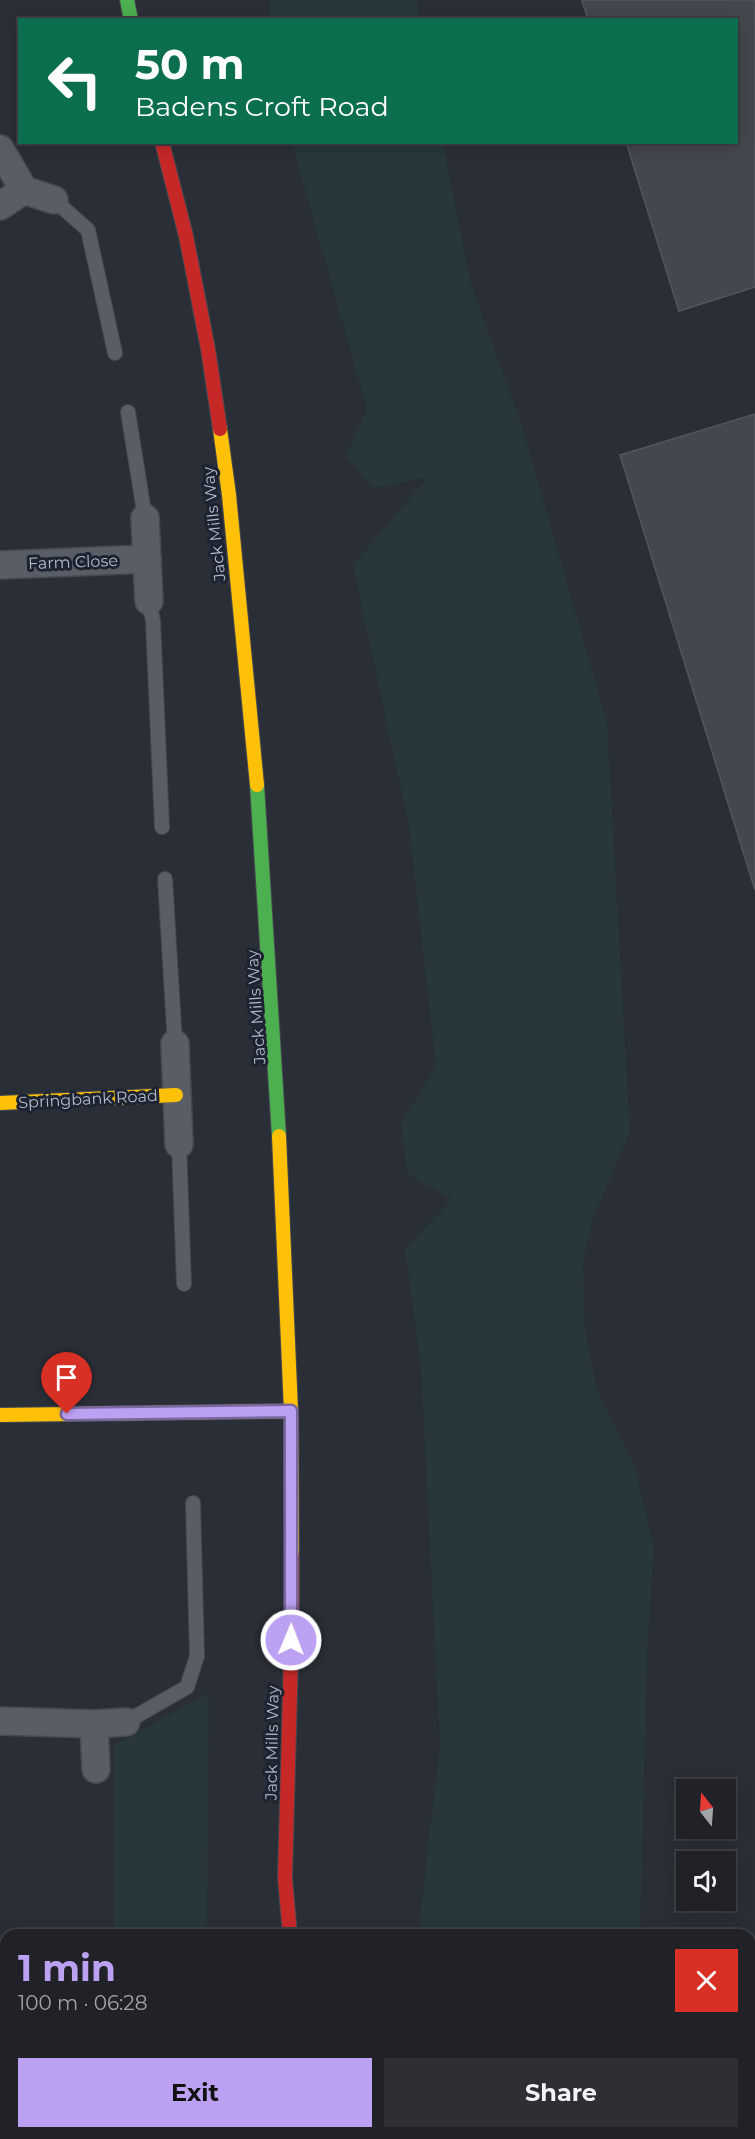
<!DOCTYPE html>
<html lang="en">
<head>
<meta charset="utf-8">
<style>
  :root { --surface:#202228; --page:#2d2f34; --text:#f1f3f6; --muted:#a2a4a8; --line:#3d3f45; --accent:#bca0f2 }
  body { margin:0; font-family:Montserrat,sans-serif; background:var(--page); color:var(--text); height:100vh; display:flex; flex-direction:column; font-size:22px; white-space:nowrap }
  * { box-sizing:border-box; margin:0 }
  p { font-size:20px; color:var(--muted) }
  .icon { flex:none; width:33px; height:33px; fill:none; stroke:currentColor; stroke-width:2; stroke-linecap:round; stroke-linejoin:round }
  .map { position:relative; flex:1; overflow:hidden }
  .side { position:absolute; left:0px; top:1929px; width:756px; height:210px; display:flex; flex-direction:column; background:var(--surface); border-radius:18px 18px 0 0; box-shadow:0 3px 15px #0003,0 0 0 2px var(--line) }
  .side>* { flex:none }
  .guide { position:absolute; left:18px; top:18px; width:720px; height:126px; border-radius:0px; box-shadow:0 3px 15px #0003,0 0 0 2px var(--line); background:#0b6e4f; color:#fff; overflow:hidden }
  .needle { width:39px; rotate:343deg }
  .fabs { position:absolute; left:676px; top:1779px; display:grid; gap:12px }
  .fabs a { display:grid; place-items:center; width:60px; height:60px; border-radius:0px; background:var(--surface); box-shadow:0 3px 15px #0003,0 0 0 2px var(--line); font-size:30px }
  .pin { position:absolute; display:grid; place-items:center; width:51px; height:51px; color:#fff; margin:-62px -26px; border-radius:50% 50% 50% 0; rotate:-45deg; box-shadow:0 0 6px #0007 }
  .pin .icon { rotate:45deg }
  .me { position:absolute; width:66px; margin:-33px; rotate:1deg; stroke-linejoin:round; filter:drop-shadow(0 0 4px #0008) }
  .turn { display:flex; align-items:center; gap:21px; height:126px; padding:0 18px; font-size:27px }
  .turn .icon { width:78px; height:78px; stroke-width:2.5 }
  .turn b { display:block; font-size:42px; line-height:51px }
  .round { display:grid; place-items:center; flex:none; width:63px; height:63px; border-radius:0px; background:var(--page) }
  .summary { display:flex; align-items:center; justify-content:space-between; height:102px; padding:0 18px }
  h1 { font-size:36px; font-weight:700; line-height:45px; color:var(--accent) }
  .button { display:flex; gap:12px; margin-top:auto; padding:12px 18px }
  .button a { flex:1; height:69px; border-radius:0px; background:var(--accent); color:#111; font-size:24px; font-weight:700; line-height:69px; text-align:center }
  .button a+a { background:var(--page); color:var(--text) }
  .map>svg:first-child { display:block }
  .green { fill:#27373c }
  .building { fill:#44474e; stroke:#52565e; stroke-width:1.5 }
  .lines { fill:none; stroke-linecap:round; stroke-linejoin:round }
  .lane-casing { stroke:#46494f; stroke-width:16 }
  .street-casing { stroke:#46494f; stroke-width:30 }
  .fast-casing { stroke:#46494f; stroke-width:16 }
  .slow-casing { stroke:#46494f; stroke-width:16 }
  .jam-casing { stroke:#46494f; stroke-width:16 }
  .lane { stroke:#595d65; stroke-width:14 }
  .street { stroke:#595d65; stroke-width:27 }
  .fast { stroke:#4caf50; stroke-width:14 }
  .slow { stroke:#ffc107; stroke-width:14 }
  .jam { stroke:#c62828; stroke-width:14 }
  .route-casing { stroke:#7a689d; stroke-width:15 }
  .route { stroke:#bca0f2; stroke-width:10 }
  .labels { text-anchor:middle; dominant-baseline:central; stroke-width:6; stroke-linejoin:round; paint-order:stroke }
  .street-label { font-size:16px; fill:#b4b9c7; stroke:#1d2331 }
</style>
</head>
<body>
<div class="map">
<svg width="755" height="2139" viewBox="0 0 755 2139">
  <rect width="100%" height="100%" fill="#2a2e36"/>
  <g class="green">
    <path d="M269 0H417L418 19H271Z"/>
    <path d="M292 143H443L471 284 522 426 607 723 630 1132 594 1216 583 1261 585 1329 597 1391 635 1467 654 1547 647 1654 640 1935H418L440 1745 421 1368 405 1249 452 1199 407 1174 401 1123 436 1066 409 827 353 565 428 477 373 488 346 456 367 409Z"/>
    <path d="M209 1693 207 1935H114V1745Z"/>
    <path d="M755 2105V2139H598L625 2133H750V2106Z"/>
    <path d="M6 2130V2133H125L123 2139H0V2133Z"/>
  </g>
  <g class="building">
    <path d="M582 0H755V287L679 311 626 142H736V20H588Z"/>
    <path d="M755 414V890L620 455Z"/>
  </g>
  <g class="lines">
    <g class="lane-casing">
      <g id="lane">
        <path d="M54 200 88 230 115 353"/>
        <path d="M128 412 145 518"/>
        <path d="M149 601 153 621 162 827"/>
        <path d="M165 879 175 1044"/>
        <path d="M179 1144 184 1284"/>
        <path d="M126 1722 187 1687 197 1656 193 1503"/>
      </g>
    </g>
    <g class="street-casing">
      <g id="street">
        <path d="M0 149 24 190 54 200"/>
        <path d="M0 206 24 190"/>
        <path d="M145 518 149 601"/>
        <path d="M0 565 147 559"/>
        <path d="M175 1044 179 1144"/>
        <path d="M0 1721 94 1724 126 1722"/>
        <path d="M94 1724 96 1769"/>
        <path d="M0 2013H6"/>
        <path d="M750 2061 755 2060"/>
        <path d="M447 2139 456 2133"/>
      </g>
    </g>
    <g class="fast-casing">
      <g id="fast">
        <path d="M127 0 131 20"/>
        <path d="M257 785 279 1136"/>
        <path d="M388 2133 389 2139"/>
      </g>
    </g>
    <g class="slow-casing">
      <g id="slow">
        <path d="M220 429 229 495 257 785"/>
        <path d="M0 1103 176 1095"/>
        <path d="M279 1136 291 1411 292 1556"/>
        <path d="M0 1415 291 1411"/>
      </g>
    </g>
    <g class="jam-casing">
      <g id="jam">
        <path d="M162 142 186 236 208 349 220 429"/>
        <path d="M290 1935 285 1878 292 1617V1556"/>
        <path d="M165 2139 166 2133"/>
      </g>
    </g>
    <use href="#lane" class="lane"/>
    <use href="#street" class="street"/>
    <use href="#fast" class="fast"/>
    <use href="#slow" class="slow"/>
    <use href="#jam" class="jam"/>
  </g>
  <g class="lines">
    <g class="route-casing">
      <path id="route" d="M67 1414 291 1411V1640"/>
    </g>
    <use href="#route" class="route"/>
  </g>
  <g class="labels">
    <g class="street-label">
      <text transform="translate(214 524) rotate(-96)">Jack Mills Way</text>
      <text transform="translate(73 562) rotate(-2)">Farm Close</text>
      <text transform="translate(256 1007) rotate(-94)">Jack Mills Way</text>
      <text transform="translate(88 1099) rotate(-3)">Springbank Road</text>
      <text transform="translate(272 1743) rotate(-89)">Jack Mills Way</text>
    </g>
  </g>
</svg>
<div class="fabs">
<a><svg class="needle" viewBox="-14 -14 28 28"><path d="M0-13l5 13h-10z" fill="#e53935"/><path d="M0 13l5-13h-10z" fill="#a2a4a8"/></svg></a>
<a><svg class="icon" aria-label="sound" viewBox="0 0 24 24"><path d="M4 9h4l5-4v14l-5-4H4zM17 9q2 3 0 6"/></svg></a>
</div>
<div class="pin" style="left:67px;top:1414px;background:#d93025"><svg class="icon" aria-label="arrive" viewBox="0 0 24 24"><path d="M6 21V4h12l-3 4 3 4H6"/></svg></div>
<svg class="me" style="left:291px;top:1640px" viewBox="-20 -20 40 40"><circle r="17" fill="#bca0f2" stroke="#fff" stroke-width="3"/><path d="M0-11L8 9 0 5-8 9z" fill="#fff"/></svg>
<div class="guide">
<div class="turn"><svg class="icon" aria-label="left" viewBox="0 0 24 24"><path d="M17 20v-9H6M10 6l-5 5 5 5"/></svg><div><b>50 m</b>Badens Croft Road</div></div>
</div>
<section class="side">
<div class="summary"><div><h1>1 min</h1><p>100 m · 06:28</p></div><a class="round" style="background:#d93025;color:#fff"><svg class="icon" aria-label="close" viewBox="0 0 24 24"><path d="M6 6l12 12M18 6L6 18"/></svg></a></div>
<div class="button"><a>Exit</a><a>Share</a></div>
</section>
</div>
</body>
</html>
